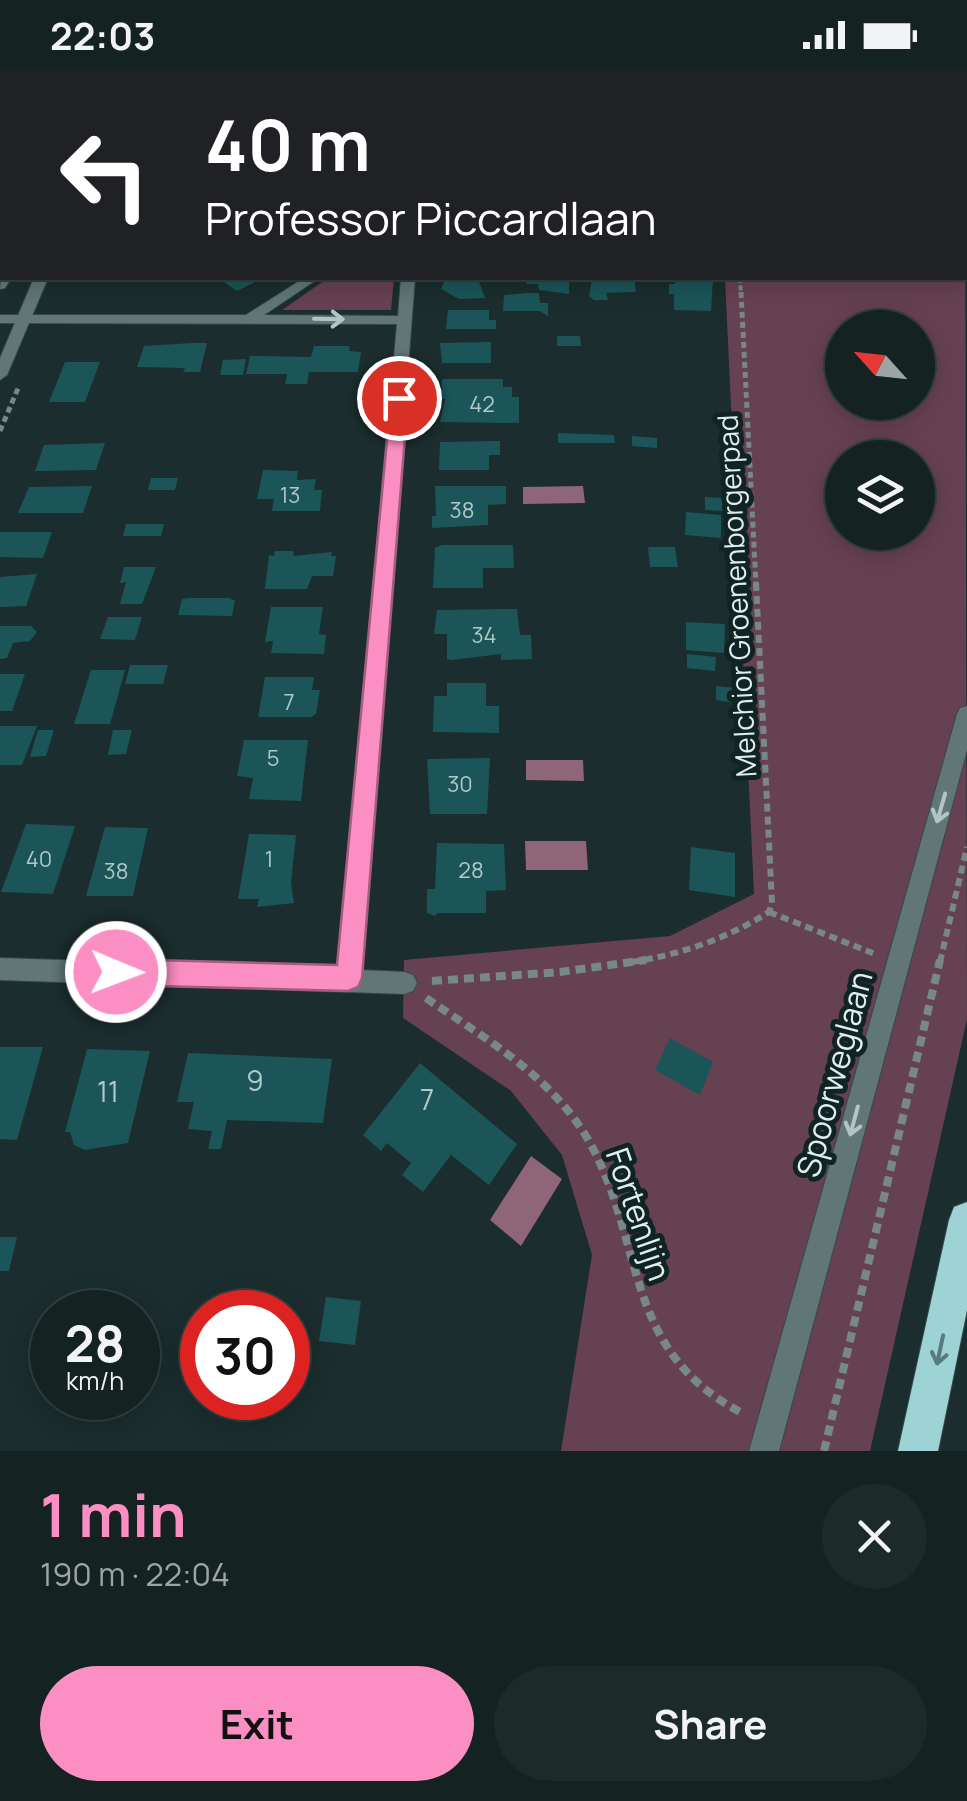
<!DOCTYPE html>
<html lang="en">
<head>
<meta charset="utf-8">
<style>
  :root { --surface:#142222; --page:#1d2a2a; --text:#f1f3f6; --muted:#9da4a5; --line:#333f40; --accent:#fb8fc3 }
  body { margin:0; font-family:Manrope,sans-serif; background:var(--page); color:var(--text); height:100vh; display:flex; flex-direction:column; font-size:38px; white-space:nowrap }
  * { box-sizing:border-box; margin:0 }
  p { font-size:32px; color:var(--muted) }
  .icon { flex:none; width:55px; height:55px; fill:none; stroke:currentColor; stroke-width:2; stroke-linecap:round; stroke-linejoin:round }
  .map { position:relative; height:1381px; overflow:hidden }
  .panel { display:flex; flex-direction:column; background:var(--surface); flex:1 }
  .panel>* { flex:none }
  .guide { position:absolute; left:0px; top:0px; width:968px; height:210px; box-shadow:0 5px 25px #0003,0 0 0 2px var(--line); background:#202124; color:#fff; overflow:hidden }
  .needle { width:65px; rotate:297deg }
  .controls { position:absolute; left:825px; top:240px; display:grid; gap:20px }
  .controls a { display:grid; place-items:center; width:110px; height:110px; border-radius:50%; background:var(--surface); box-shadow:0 5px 25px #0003,0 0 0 2px var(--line); font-size:50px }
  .speed { position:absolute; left:30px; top:1220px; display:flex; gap:20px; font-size:50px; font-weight:700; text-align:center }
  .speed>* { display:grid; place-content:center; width:130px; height:130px; border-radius:50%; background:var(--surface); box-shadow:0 5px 25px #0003,0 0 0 2px var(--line); line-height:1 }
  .speed small { font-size:25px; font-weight:400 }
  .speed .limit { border:15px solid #d22; background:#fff; color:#111 }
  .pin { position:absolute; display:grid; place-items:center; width:85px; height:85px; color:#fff; margin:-42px; border:5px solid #fff; border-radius:50%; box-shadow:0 2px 10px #0007 }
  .me { position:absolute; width:110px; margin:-55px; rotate:91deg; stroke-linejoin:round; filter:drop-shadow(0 0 8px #0008) }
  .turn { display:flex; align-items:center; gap:35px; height:210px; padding:0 40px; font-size:45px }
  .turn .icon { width:130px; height:130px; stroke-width:2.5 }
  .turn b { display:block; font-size:70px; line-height:85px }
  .round { display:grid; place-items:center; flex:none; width:105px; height:105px; border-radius:52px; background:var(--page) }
  .overview { display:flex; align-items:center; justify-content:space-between; height:170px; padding:0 40px }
  h1 { font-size:60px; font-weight:700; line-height:75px; color:var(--accent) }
  .cta { display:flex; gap:20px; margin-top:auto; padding:20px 40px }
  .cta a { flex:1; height:115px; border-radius:60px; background:var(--accent); color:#111; font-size:40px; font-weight:700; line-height:115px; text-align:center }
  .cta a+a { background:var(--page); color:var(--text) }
  .status { display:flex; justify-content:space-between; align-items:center; height:70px; padding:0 50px; background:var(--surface); direction:ltr }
  .status svg { height:28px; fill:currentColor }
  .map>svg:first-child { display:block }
  .green { fill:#664152; fill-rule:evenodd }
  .water { fill:#8f6578 }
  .building { fill:#1b5558 }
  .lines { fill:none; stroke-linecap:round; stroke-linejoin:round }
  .motorway-tunnel { stroke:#394a4b; stroke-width:18; stroke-dasharray:18 9; stroke-linecap:butt }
  .service-casing { stroke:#374849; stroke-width:2 }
  .minor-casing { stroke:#374849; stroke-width:2 }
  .tertiary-casing { stroke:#374849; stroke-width:2 }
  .trunk-casing { stroke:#374849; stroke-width:2 }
  .path-far3 { stroke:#788788; stroke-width:4; stroke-dasharray:5 2.5; stroke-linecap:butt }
  .path-far2 { stroke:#788788; stroke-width:5; stroke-dasharray:6 4; stroke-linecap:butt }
  .path-far1 { stroke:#788788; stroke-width:6; stroke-dasharray:8 5; stroke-linecap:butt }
  .path { stroke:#788788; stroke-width:8; stroke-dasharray:10 6; stroke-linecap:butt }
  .service { fill:#607677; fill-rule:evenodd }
  .minor { fill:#607677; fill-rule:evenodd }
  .tertiary { fill:#607677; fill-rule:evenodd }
  .trunk { fill:#9ed3d6; fill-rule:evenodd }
  .oneway { stroke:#b4c4c4 }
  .oneway2 { stroke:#587c7d }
  .route { fill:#fb8fc3; stroke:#a35d7f; stroke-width:2.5 }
  .labels { text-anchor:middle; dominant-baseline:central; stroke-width:10; stroke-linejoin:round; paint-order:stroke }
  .number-label { font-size:22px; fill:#b0c8c8 }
  .street-label { font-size:28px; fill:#e2eeee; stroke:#112424 }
  .near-number-label { font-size:28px; fill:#b0c8c8 }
  .near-street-label { font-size:32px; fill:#e2eeee; stroke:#112424 }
</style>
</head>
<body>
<div class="status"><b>22:03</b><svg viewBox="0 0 49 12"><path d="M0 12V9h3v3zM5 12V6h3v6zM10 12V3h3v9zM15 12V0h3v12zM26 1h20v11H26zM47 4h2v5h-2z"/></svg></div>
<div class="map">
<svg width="967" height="1381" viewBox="0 0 967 1381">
  <rect width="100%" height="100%" fill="#1b2d2e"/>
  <g class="green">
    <path d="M965 37 967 949 870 1381H561L592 1185 562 1085 511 1021 403 948 404 890 670 866 754 824 725 208H965ZM842 258H918V332H842ZM842 388H918V462H842Z"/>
    <path d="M328 208H394L391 240H282Z"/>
  </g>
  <g class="water">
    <path d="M583 416 585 433 523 434V417Z"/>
    <path d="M526 690H583L584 711 526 710Z"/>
    <path d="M525 771H586L588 800H526Z"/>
    <path d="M531 1086 562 1109 521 1176 490 1150Z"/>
  </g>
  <g class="building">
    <path d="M227 208H256L259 210 237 221 221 210Z"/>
    <path d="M446 208H490L491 212H479L485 228 459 229 441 219Z"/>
    <path d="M526 208H569V224L539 220 538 214H527Z"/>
    <path d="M592 208H634L636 222 606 223 608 230H594L589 226Z"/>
    <path d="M676 208H713L711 241 674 240V224H669V214H675Z"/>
    <path d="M527 223H539L540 233H548V246L540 241H503L504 225Z"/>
    <path d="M448 240H489V250H496V259H446Z"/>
    <path d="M557 266H580L581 276H557Z"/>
    <path d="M491 272V293H442L440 273Z"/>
    <path d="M192 273H207L200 302H183L185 298 137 297 144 276Z"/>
    <path d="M314 276H350L349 281 361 282 358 302H309L307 314H285L287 304H246L250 286 311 287Z"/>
    <path d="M246 289 243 305H220L223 290Z"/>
    <path d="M65 292H100L85 332H49Z"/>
    <path d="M442 309H503V317H512V327H519V353L440 352 445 329H441Z"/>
    <path d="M558 363 614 365 615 373H558Z"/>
    <path d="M632 366 657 368V378L632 376Z"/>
    <path d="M500 371V385H489V400H439L440 372Z"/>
    <path d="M105 373 96 400 35 401 44 375Z"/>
    <path d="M263 400 298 401 297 410 316 409 314 420H322L320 441H272L274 429H257Z"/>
    <path d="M151 408H178L175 420H148Z"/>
    <path d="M92 416 83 443H18L29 417Z"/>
    <path d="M435 416H506V434L488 435V455L432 458V446H436Z"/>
    <path d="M705 427 722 428 723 441 705 440Z"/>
    <path d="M686 442 721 445V468L685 465Z"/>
    <path d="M126 454H164L161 466H123Z"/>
    <path d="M0 462H52L43 488 0 487Z"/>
    <path d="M442 475H513L514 498H483V518H433L435 478Z"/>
    <path d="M648 477H675L678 497H650Z"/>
    <path d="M275 481H293L294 486 332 482 331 486H336L333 506H312L307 519H265L269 485 274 486Z"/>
    <path d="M124 497H156L142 534H120L126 512 120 513Z"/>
    <path d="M37 504 26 536 0 537V507Z"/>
    <path d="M189 528H229L235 531 232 546 178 545 182 529Z"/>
    <path d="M271 537H323L319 564 326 565 324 584 271 583 273 571 265 572Z"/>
    <path d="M517 539 520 565H531L532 589 501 590V584L452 590 447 589V564H434L437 540Z"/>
    <path d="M108 547H142L135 570 100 569Z"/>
    <path d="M686 552 725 554 724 583 686 580Z"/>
    <path d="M0 556H31L37 562 30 571 13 573 7 588 0 589Z"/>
    <path d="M687 584 716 587 715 601 687 598Z"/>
    <path d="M130 595H168L163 614H125Z"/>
    <path d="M91 600H125L110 654H74Z"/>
    <path d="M0 604H25L12 641H0Z"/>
    <path d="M265 607H314L312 620H320L316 644 311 647H258Z"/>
    <path d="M447 613H486V636H499V663L433 662 434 626H447Z"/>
    <path d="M716 616 736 618V633L716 630Z"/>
    <path d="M0 656H37L22 695H0Z"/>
    <path d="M38 660H54L46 686 30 687Z"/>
    <path d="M113 660H132L126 684 108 685Z"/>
    <path d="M244 670H308L301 731 249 729 253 708 237 706Z"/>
    <path d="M490 688 487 744H430L427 689Z"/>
    <path d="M26 754 75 756 53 824 1 822Z"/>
    <path d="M105 757 148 758 133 826H86Z"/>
    <path d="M249 764 296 765 291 813 294 833 257 837 259 829H238Z"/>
    <path d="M437 773 504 774 506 820 486 821V843H437L435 846 427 843V819H435Z"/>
    <path d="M691 777 735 783V827L689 820Z"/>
    <path d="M670 968 713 992 700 1025 655 1000Z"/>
    <path d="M0 977H43L17 1070 0 1069Z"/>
    <path d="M87 979 150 981 128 1073 85 1080 74 1075 70 1062H65Z"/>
    <path d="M188 983 332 989 323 1053 227 1050 221 1079H208L212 1061 188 1059 194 1032H177Z"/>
    <path d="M420 993 517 1074 489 1115 451 1085 423 1122 402 1105 411 1093 387 1073 381 1081 363 1065Z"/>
    <path d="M0 1167H17L9 1201H0Z"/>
    <path d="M326 1227 361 1231 355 1275 319 1271Z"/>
  </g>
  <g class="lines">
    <g class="motorway-tunnel">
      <path d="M663 0 669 2"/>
      <path d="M755 0 762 2"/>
    </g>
    <g class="service-casing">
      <rect id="service" x="0" y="24" width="2" height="6"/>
    </g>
    <g class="minor-casing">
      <g id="minor">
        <path d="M886 0H897L898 2H888Z"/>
        <rect x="965" y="26" width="2" height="6"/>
        <path d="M304 208H319L264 245 398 246 401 208H415L361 900 405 902 413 905 417 913 413 921 405 924 0 910V888L338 899 397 254 0 253V245H246Z"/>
        <path d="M967 636V680L779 1381H749L957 644 960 638Z"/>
      </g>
    </g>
    <g class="tertiary-casing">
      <g id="tertiary">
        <rect x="0" y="147" width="2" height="8"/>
        <path d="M2 204V208H11L5 218 0 219Z"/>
        <path d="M34 208H48L7 305 0 310V288Z"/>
      </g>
    </g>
    <g class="trunk-casing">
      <path id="trunk" d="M967 1132V1240L938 1381H898L949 1150 954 1137Z"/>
    </g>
    <g class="path-far3">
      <path d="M731 0 736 2"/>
      <path d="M740 208 741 225"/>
    </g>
    <g class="path-far2">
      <path d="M741 222 756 515"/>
      <path d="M0 361 19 316"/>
    </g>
    <g class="path-far1">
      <path d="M756 513 772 833 769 842"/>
      <path d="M769 842 875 884"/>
      <path d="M632 892C682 884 726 869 769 842"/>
      <path d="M940 892 967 777"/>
    </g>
    <g class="path">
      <path d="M432 911 560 902 646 890"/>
      <path d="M426 928C486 969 553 1007 590 1073 646 1175 622 1280 742 1343"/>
      <path d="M824 1381 940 890"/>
    </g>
    <use href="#service" class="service"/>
    <use href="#minor" class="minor"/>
    <use href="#tertiary" class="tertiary"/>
    <use href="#trunk" class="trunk"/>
  </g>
  <defs><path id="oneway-shaft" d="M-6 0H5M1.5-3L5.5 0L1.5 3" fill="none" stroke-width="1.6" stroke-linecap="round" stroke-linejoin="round" transform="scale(2.5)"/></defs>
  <g class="oneway">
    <use href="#oneway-shaft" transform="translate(329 249) rotate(1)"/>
    <use href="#oneway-shaft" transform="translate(941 738) rotate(106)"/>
    <use href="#oneway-shaft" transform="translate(854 1051) rotate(105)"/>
  </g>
  <use class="oneway2" href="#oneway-shaft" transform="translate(940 1280) rotate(102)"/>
  <path class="route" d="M399 322 408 328 362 908 358 917 348 921 116 915 107 911 103 902 107 893 116 889 337 895 391 328Z"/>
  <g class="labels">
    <g class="number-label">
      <text x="482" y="334">42</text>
      <text x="290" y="425">13</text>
      <text x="462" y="440">38</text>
      <text x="484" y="565">34</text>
      <text x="289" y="632">7</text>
      <text x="273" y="688">5</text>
      <text x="460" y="714">30</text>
      <text x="39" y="789">40</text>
      <text x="269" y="789">1</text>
      <text x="471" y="800">28</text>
      <text x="116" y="801">38</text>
    </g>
    <g class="street-label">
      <text transform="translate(736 526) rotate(-93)">Melchior Groenenborgerpad</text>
    </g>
    <g class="near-number-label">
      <text x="255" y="1010">9</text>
      <text x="108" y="1021">11</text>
      <text x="427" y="1029">7</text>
    </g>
    <g class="near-street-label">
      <text transform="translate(834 1004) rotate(-75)">Spoorweglaan</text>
      <text transform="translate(639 1144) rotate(71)">Fortenlijn</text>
    </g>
  </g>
</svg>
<div class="controls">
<a><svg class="needle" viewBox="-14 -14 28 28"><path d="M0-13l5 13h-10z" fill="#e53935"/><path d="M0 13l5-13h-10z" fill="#9da4a5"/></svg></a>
<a><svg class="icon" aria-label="layers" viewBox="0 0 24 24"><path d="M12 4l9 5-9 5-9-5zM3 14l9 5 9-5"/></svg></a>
</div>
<div class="speed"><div>28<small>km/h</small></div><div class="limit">30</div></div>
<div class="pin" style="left:399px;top:328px;background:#d93025"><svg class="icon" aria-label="arrive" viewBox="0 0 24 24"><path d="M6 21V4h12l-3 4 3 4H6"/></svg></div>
<svg class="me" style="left:116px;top:902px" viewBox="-20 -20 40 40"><circle r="17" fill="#fb8fc3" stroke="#fff" stroke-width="3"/><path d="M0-11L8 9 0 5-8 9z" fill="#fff"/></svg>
<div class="guide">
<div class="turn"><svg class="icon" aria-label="left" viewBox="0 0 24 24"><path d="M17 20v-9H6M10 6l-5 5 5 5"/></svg><div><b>40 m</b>Professor Piccardlaan</div></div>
</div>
</div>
<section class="panel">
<div class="overview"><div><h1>1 min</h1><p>190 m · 22:04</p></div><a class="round"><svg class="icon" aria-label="close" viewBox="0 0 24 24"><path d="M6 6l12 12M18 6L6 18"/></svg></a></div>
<div class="cta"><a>Exit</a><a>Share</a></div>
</section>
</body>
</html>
